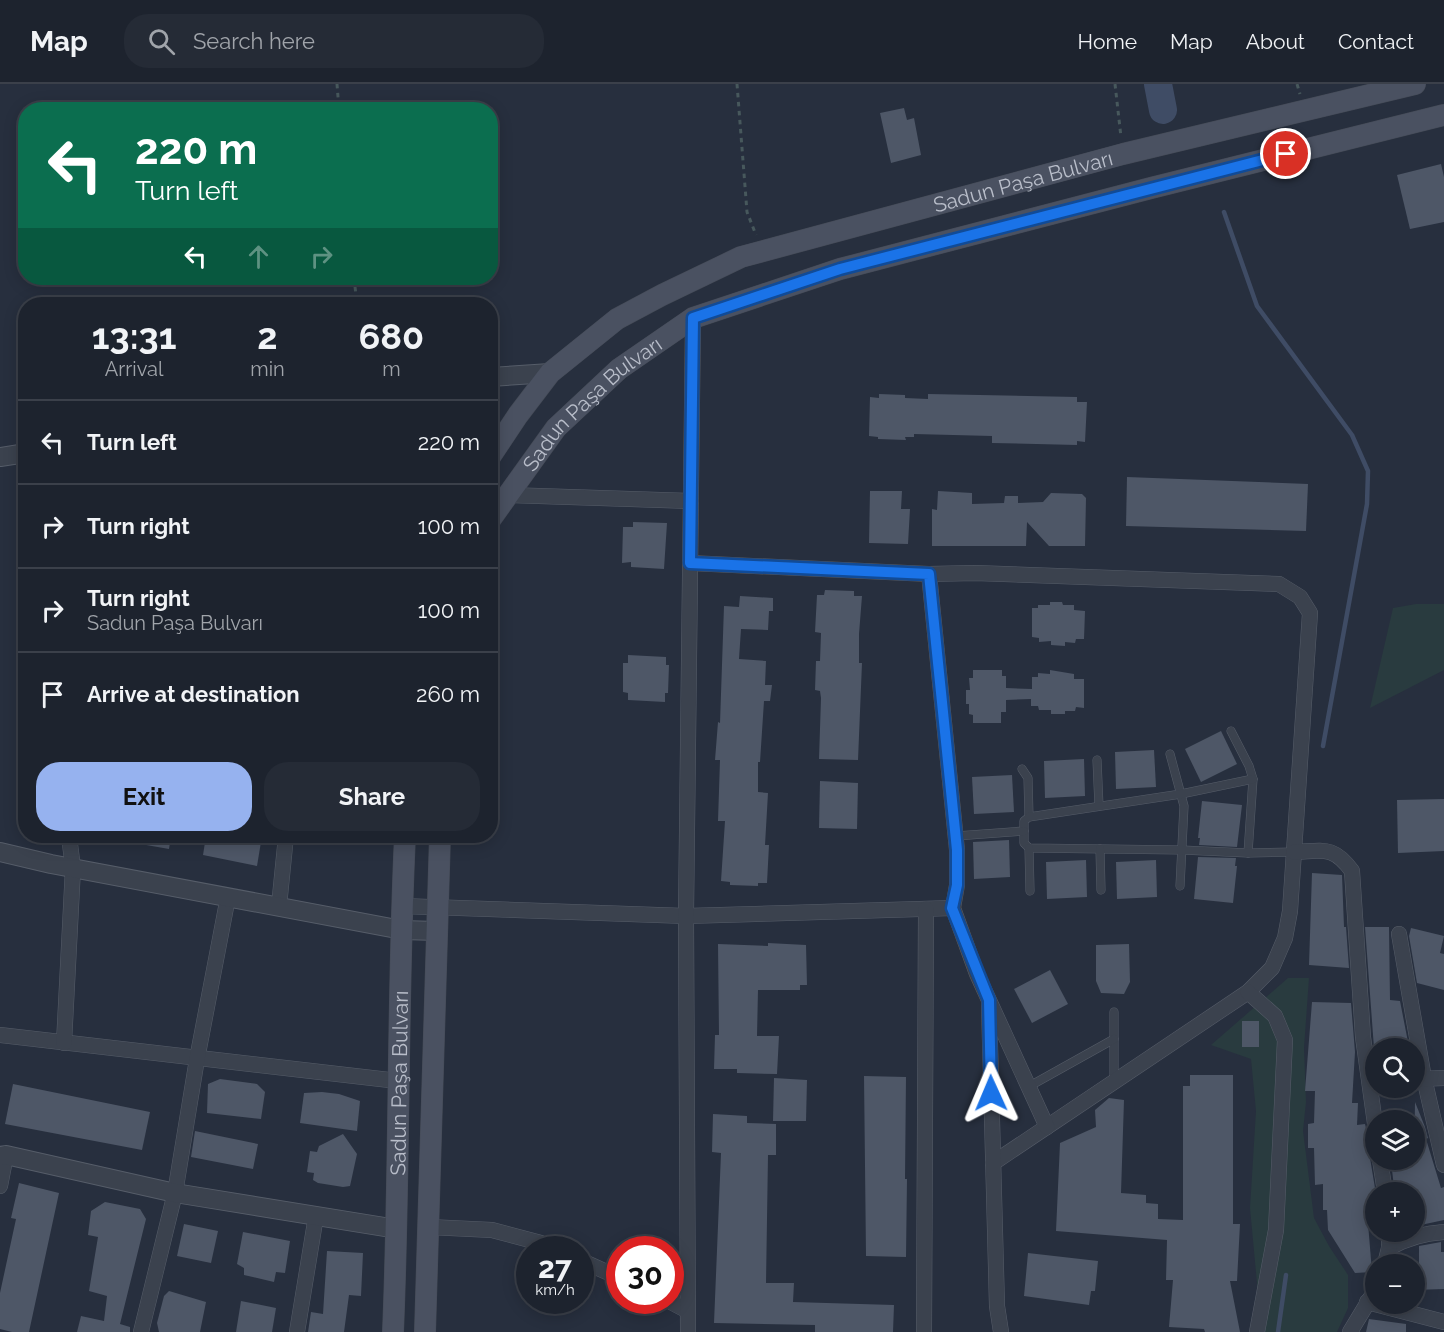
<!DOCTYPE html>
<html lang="en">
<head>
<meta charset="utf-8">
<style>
  :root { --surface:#1d232e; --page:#252b36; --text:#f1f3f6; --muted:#a0a4aa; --line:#3b404a; --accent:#96b2ef }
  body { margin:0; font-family:Raleway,sans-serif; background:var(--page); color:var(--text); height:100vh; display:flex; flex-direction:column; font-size:22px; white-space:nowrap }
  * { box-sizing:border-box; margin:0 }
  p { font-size:20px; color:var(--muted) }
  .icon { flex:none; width:33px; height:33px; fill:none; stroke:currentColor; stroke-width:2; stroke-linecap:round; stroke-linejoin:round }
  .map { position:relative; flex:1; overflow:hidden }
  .side { position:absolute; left:18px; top:213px; width:480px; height:546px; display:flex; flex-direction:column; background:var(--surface); border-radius:24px; box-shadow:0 3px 15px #0003,0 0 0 2px var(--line) }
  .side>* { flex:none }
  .banner { position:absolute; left:18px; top:18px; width:480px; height:183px; border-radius:24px; box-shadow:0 3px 15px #0003,0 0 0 2px var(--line); background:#0b6e4f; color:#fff; overflow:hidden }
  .tools { position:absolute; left:1365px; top:954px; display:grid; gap:12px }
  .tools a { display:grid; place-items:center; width:60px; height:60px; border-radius:50%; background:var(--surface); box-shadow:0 3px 15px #0003,0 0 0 2px var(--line); font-size:30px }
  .speed { position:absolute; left:516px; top:1152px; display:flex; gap:12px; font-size:30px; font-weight:700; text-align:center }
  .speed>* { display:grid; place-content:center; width:78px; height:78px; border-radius:50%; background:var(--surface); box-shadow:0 3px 15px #0003,0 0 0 2px var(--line); line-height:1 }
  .speed small { font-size:15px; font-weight:400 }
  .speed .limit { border:9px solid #d22; background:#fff; color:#111 }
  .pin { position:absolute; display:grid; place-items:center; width:51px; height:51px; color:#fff; margin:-26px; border:3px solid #fff; border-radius:50%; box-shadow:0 2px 6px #0007 }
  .me { position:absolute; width:66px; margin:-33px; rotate:359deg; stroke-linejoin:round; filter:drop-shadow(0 0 4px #0008) }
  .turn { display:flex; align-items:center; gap:21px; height:126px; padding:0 18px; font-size:27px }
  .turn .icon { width:78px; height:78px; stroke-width:2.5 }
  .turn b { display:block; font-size:42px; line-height:51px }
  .lanes { display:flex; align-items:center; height:57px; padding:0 18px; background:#0003; justify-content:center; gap:30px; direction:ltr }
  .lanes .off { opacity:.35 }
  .eta { display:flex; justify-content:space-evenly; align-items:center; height:102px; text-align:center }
  .eta b { font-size:36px; font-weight:700; line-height:42px }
  .cta { display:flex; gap:12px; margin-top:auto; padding:12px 18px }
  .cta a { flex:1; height:69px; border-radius:24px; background:var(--accent); color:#111; font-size:24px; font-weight:700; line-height:69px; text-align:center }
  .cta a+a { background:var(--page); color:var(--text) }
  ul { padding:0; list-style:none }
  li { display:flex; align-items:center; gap:18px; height:84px; padding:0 18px; border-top:2px solid var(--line) }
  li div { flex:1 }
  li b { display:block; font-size:22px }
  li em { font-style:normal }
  header { display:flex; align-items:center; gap:36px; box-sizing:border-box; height:84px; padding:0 30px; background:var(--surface); border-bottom:2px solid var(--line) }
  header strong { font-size:28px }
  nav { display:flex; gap:33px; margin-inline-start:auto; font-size:21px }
  .search { width:420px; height:54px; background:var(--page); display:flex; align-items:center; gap:15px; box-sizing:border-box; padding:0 21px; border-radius:24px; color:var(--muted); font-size:22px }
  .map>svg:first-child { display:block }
  .green { fill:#293b3f }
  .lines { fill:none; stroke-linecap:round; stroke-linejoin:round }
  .stream { stroke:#3f4c65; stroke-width:4.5 }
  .river { stroke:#3f4c65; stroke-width:28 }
  .building { fill:#4e5767 }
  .service-casing { stroke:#565d69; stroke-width:9 }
  .minor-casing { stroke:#565d69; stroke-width:16 }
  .tertiary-casing { stroke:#565d69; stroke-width:20 }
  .secondary-casing { stroke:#454b57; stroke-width:22 }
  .path { stroke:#47585c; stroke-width:3; stroke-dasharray:4.5 4.5; stroke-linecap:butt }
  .service { stroke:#3b424e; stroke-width:8 }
  .minor { stroke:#3b424e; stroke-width:15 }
  .tertiary { stroke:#3b424e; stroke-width:18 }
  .secondary { stroke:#4a5161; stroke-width:21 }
  .route-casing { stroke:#114b97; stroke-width:15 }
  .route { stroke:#1a73e8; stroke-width:10 }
  .labels { text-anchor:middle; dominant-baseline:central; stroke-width:4.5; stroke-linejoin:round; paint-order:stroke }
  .street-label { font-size:21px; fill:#b8bdc9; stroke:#202733 }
</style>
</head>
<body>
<header>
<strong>Map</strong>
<div class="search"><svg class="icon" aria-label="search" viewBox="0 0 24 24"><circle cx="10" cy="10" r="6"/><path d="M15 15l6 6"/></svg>Search here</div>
<nav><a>Home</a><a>Map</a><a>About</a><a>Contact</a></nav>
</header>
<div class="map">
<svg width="1444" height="1248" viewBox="0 0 1444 1248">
  <rect width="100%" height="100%" fill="#272f3e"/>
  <g class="green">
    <path d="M1416 520H1444V586L1370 624 1393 524Z"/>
    <path d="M1288 894H1309L1304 964 1306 1018 1303 1047 1314 1134 1329 1162 1348 1191V1224L1337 1248H1257L1258 1210 1250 1124 1256 1027 1251 975 1211 961Z"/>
  </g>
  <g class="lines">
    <g class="stream">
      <path d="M1224 128 1257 222 1352 351 1368 387 1367 420 1323 662"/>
      <path d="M1278 1248 1286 1191"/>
    </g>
    <path class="river" d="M1158 0 1163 26"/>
  </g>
  <g class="building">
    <path d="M904 24 907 36 914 34 921 71 891 79 880 29Z"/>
    <path d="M1441 80 1444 93V138L1410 145 1397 91Z"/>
    <path d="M879 310 905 311V314L928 315V310L1077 313V318H1087L1085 358 1077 357V361L992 359V352L914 350V353H905L906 356 878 355V353L869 352 870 313 879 314Z"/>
    <path d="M1127 393 1308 400 1306 447 1126 442Z"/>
    <path d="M870 407H902L901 425H910L908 460 869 459Z"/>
    <path d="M938 407 972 409V420L1004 419 1005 412H1018V419L1043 418 1051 409 1082 410 1086 414 1085 462H1049L1027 438 1026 462H932V425L937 426Z"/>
    <path d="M633 438 667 439 664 485 631 483V478L622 479 623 443H633Z"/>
    <path d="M825 506 854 507V512H862L859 550V579H862L858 676 819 675 821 614 820 607 815 606 816 577H820L821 549 815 548 817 511H824Z"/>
    <path d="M740 512 773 514V527H769L768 546 741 545 739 575 766 577 765 601H772L770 617H764L760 678H758V708L768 709 765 761H769L767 799H758V802L730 801V798L721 797 725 737H718L720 676H715L718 638 720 639 724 522 739 523Z"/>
    <path d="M1050 518H1062L1063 521H1074V526L1085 527 1084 555H1076L1075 559 1065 558V562L1051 561V557L1039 558V554L1032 553V524H1038V521H1050Z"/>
    <path d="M628 571 666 573V581H669L668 609H665V618L628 616V609L623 608V579H628Z"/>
    <path d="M973 586H1002V592H1006V604L1032 605V593H1038V589L1050 590V586L1074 590V595H1084V624L1076 623 1075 627H1065V630H1051V626H1039L1038 622H1031V615L1006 616V628H1001V639H973V631L969 630V620H966V606H970L969 594H973Z"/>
    <path d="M1221 647 1237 680 1201 698 1185 665Z"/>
    <path d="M1154 666 1156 703 1116 705 1115 668Z"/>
    <path d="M1084 675 1085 712 1045 714 1044 677Z"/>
    <path d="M1012 691 1014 728 974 730 972 693Z"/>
    <path d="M820 697 858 699 857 745 819 744Z"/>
    <path d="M1444 715V767L1398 769 1397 716Z"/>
    <path d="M1202 717 1242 721 1237 763 1199 761 1200 754H1198Z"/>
    <path d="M129 752H171L169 765 129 758Z"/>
    <path d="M206 752H262L257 782 203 771Z"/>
    <path d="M1009 756 1010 793 974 795 973 758Z"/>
    <path d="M1198 773 1236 774 1235 782H1237L1233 819 1194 815Z"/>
    <path d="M1086 776 1087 813 1047 815 1046 778Z"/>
    <path d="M1156 776 1157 813 1117 815 1116 778Z"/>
    <path d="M1312 789 1342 791 1344 843H1346L1349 884 1309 881Z"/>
    <path d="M1365 843H1389L1390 916 1400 917 1408 958 1374 964Z"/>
    <path d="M1411 844 1444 852 1440 869 1444 870V906L1417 899 1409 852Z"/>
    <path d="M768 859 806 861 807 901H800V906H758L757 952H779L777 990 737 989V985H714L715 951H719L718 860 768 862Z"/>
    <path d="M1129 860 1130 898 1124 910 1101 909 1096 897V861Z"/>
    <path d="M1050 886 1068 920 1032 939 1014 905Z"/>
    <path d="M1312 918 1351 919 1355 968 1352 1019H1358L1357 1041 1365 1040 1368 1052 1369 1075 1370 1074 1376 1110V1127H1367L1372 1188 1355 1189 1328 1146 1327 1126H1323V1100L1315 1101 1314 1064H1308V1040L1314 1039 1315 1007H1305Z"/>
    <rect x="1242" y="937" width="17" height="26"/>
    <path d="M1190 991H1233V1140H1240L1237 1197H1230L1240 1248H1205L1204 1245 1169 1243 1173 1196H1166L1167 1156 1056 1147 1060 1059 1096 1043 1095 1026 1109 1014 1124 1016 1121 1109 1146 1111V1119L1158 1120V1135L1183 1136V1002H1190Z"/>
    <path d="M864 992 906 993 905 1095H907L906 1173 866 1172Z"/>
    <path d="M774 994 807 996 806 1037H773Z"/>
    <path d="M220 995 257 1000 265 1008 261 1035 207 1029 208 1000Z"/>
    <path d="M13 1000 150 1028 142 1066 5 1040Z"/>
    <path d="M322 1008 339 1010 360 1017 357 1047 300 1039 304 1009Z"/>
    <path d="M1415 1018 1425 1043 1428 1054 1426 1055 1441 1104 1444 1103V1136L1416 1142 1414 1136V1108H1410L1406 1099 1394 1103 1392 1086 1408 1082 1406 1076H1414Z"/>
    <path d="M713 1030 747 1032V1039L776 1040V1071H768L766 1199H794L793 1218 894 1221 893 1248H815V1241L714 1239 721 1069 712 1068Z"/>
    <path d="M195 1047 258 1060 253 1085 191 1073Z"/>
    <path d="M343 1050 357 1070 350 1102 343 1103 318 1099 313 1096 314 1089 307 1088 310 1067 317 1068 319 1062Z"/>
    <path d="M19 1099 59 1109 29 1248H12L0 1245V1209L16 1135 11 1134Z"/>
    <path d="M105 1118 140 1125 146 1135 120 1240 130 1243V1248H77L81 1232 104 1237 107 1212 89 1207 98 1153 88 1151 91 1127Z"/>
    <path d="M184 1140 218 1147 211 1179 177 1172Z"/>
    <path d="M243 1148 290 1157 285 1189 276 1188 274 1198 244 1191V1184L237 1180Z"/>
    <path d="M1441 1158V1168H1444V1205L1414 1206V1180H1419V1162Z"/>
    <path d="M327 1167 363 1169 361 1212 349 1211 344 1248H308L311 1228 323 1230Z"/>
    <path d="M1028 1169 1098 1177 1095 1207H1091L1089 1221 1024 1212Z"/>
    <path d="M169 1207 206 1218 200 1248H159L157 1239 164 1212Z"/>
    <path d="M241 1217 276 1224 272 1248H236Z"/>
    <path d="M1369 1235 1406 1240V1248H1366Z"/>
  </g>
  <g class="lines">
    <g class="service-casing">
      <g id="service">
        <path d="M1231 647 1249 682 1253 695 1248 769"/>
        <path d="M1170 670 1184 722 1180 802"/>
        <path d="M1097 676 1099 722"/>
        <path d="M1022 685 1028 694 1029 733"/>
        <path d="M1253 695 1181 710 1029 733 1024 737V759L1029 764 1182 766 1248 769 1294 768"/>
        <path d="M956 752 1024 747"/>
        <path d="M1029 764 1030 807"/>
        <path d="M1100 765 1101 806"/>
        <path d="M1114 998V928"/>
        <path d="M1028 1003 1114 955"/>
      </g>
    </g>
    <g class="minor-casing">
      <g id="minor">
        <path d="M24 369 26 384"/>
        <path d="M508 411 691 417"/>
        <path d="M690 479 929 490 975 489 1279 500 1300 513 1310 529 1290 827 1285 854 1272 884 1248 908 993 1079"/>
        <path d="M929 490 957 766V801L953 824 977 890 1047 1043"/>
        <path d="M1294 768C1323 767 1333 761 1352 787L1363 953 1376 1047"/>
        <path d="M279 822 286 752"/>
        <path d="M401 822 686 832 953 824"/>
        <path d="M1399 850 1424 994 1444 1081"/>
        <path d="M1248 908 1275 932 1285 956 1276 1146 1257 1248"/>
        <path d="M989 922 997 1222 1001 1248"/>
        <path d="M0 951 398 997"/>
        <path d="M64 959 73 784 69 752"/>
        <path d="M1417 995 1444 994"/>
        <path d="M1380 1076 1385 1108"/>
        <path d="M0 1102 6 1071"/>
        <path d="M429 1143 492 1146 541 1159 557 1166"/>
        <path d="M1389 1164C1407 1154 1424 1149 1444 1148"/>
        <path d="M580 1176 620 1194"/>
        <path d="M1385 1180 1389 1164V1148"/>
        <path d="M667 1216 686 1226"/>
        <path d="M1367 1218 1444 1238"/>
        <path d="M141 1248 175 1109 197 975 228 813"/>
        <path d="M297 1248 316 1132"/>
        <path d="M688 1248 686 832 693 234"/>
        <path d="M924 1248 926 825"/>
        <path d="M1350 1248 1376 1205"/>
      </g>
    </g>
    <g class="tertiary-casing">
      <g id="tertiary">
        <path d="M490 293 550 289"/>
        <path d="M0 373 26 369"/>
        <path d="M0 768 51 780 402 846 437 847"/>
        <path d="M0 1072 6 1071 175 1109 397 1145"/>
      </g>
    </g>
    <g class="secondary-casing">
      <g id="secondary">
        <path id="s1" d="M490 373 518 331 550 289 617 235 662 211 741 173 1123 70 1415 0"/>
        <path id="s2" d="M490 436 556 344 619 285 693 234 840 185 1151 104 1444 31"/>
        <path id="s3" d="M393 1248C400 1083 397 917 405 752"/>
        <path d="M425 1248 440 752"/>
      </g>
    </g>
    <g class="path">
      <path d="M337 0 339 26"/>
      <path d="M737 0 747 128 756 151"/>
      <path d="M1115 0 1121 53"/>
      <path d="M1297 0 1300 10"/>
      <path d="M354 194 357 220"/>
    </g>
    <use href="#service" class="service"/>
    <use href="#minor" class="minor"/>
    <use href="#tertiary" class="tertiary"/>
    <use href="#secondary" class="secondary"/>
  </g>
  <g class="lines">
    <g class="route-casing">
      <path id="route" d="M991 1009 989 916 952 824 957 801V766L929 490 690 479 693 234 840 185 1286 70"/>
    </g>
    <use href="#route" class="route"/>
  </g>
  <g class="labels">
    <g class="street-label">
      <text stroke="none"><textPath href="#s1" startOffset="620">Sadun Paşa Bulvarı</textPath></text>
      <text stroke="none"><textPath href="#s2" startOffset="156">Sadun Paşa Bulvarı</textPath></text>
      <text stroke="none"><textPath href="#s3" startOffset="249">Sadun Paşa Bulvarı</textPath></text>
    </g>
  </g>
</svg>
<div class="tools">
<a><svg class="icon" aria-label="search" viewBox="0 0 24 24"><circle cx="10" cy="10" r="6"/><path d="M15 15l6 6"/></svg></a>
<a><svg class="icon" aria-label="layers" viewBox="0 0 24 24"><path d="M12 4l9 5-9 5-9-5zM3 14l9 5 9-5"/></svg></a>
<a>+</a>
<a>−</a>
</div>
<div class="speed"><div>27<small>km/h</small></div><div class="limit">30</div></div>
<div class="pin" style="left:1286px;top:70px;background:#d93025"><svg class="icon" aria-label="arrive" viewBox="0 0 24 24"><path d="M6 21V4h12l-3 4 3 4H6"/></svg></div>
<svg class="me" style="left:991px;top:1009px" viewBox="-20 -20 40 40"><path d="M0-17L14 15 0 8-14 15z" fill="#1a73e8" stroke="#fff" stroke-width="4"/></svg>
<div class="banner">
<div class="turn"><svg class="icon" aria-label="left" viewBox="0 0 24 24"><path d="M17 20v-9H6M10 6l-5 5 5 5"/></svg><div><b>220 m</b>Turn left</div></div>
<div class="lanes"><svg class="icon" aria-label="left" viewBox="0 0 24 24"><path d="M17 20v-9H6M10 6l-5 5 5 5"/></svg><svg class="icon off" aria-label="ahead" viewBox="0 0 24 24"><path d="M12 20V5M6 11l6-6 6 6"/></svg><svg class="icon off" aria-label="right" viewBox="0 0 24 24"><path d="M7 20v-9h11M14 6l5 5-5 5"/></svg></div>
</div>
<section class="side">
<div class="eta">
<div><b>13:31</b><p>Arrival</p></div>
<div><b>2</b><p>min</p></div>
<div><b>680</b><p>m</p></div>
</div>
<ul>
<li><svg class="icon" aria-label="left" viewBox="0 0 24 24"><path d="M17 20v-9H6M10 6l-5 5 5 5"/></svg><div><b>Turn left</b></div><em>220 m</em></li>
<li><svg class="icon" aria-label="right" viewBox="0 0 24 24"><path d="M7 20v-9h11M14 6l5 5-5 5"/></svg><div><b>Turn right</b></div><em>100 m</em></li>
<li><svg class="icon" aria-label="right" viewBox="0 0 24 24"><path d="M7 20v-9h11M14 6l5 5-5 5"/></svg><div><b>Turn right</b><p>Sadun Paşa Bulvarı</p></div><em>100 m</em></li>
<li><svg class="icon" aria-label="arrive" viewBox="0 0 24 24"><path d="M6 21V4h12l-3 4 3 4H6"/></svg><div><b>Arrive at destination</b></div><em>260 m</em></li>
</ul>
<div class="cta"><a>Exit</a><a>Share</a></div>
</section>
</div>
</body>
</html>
